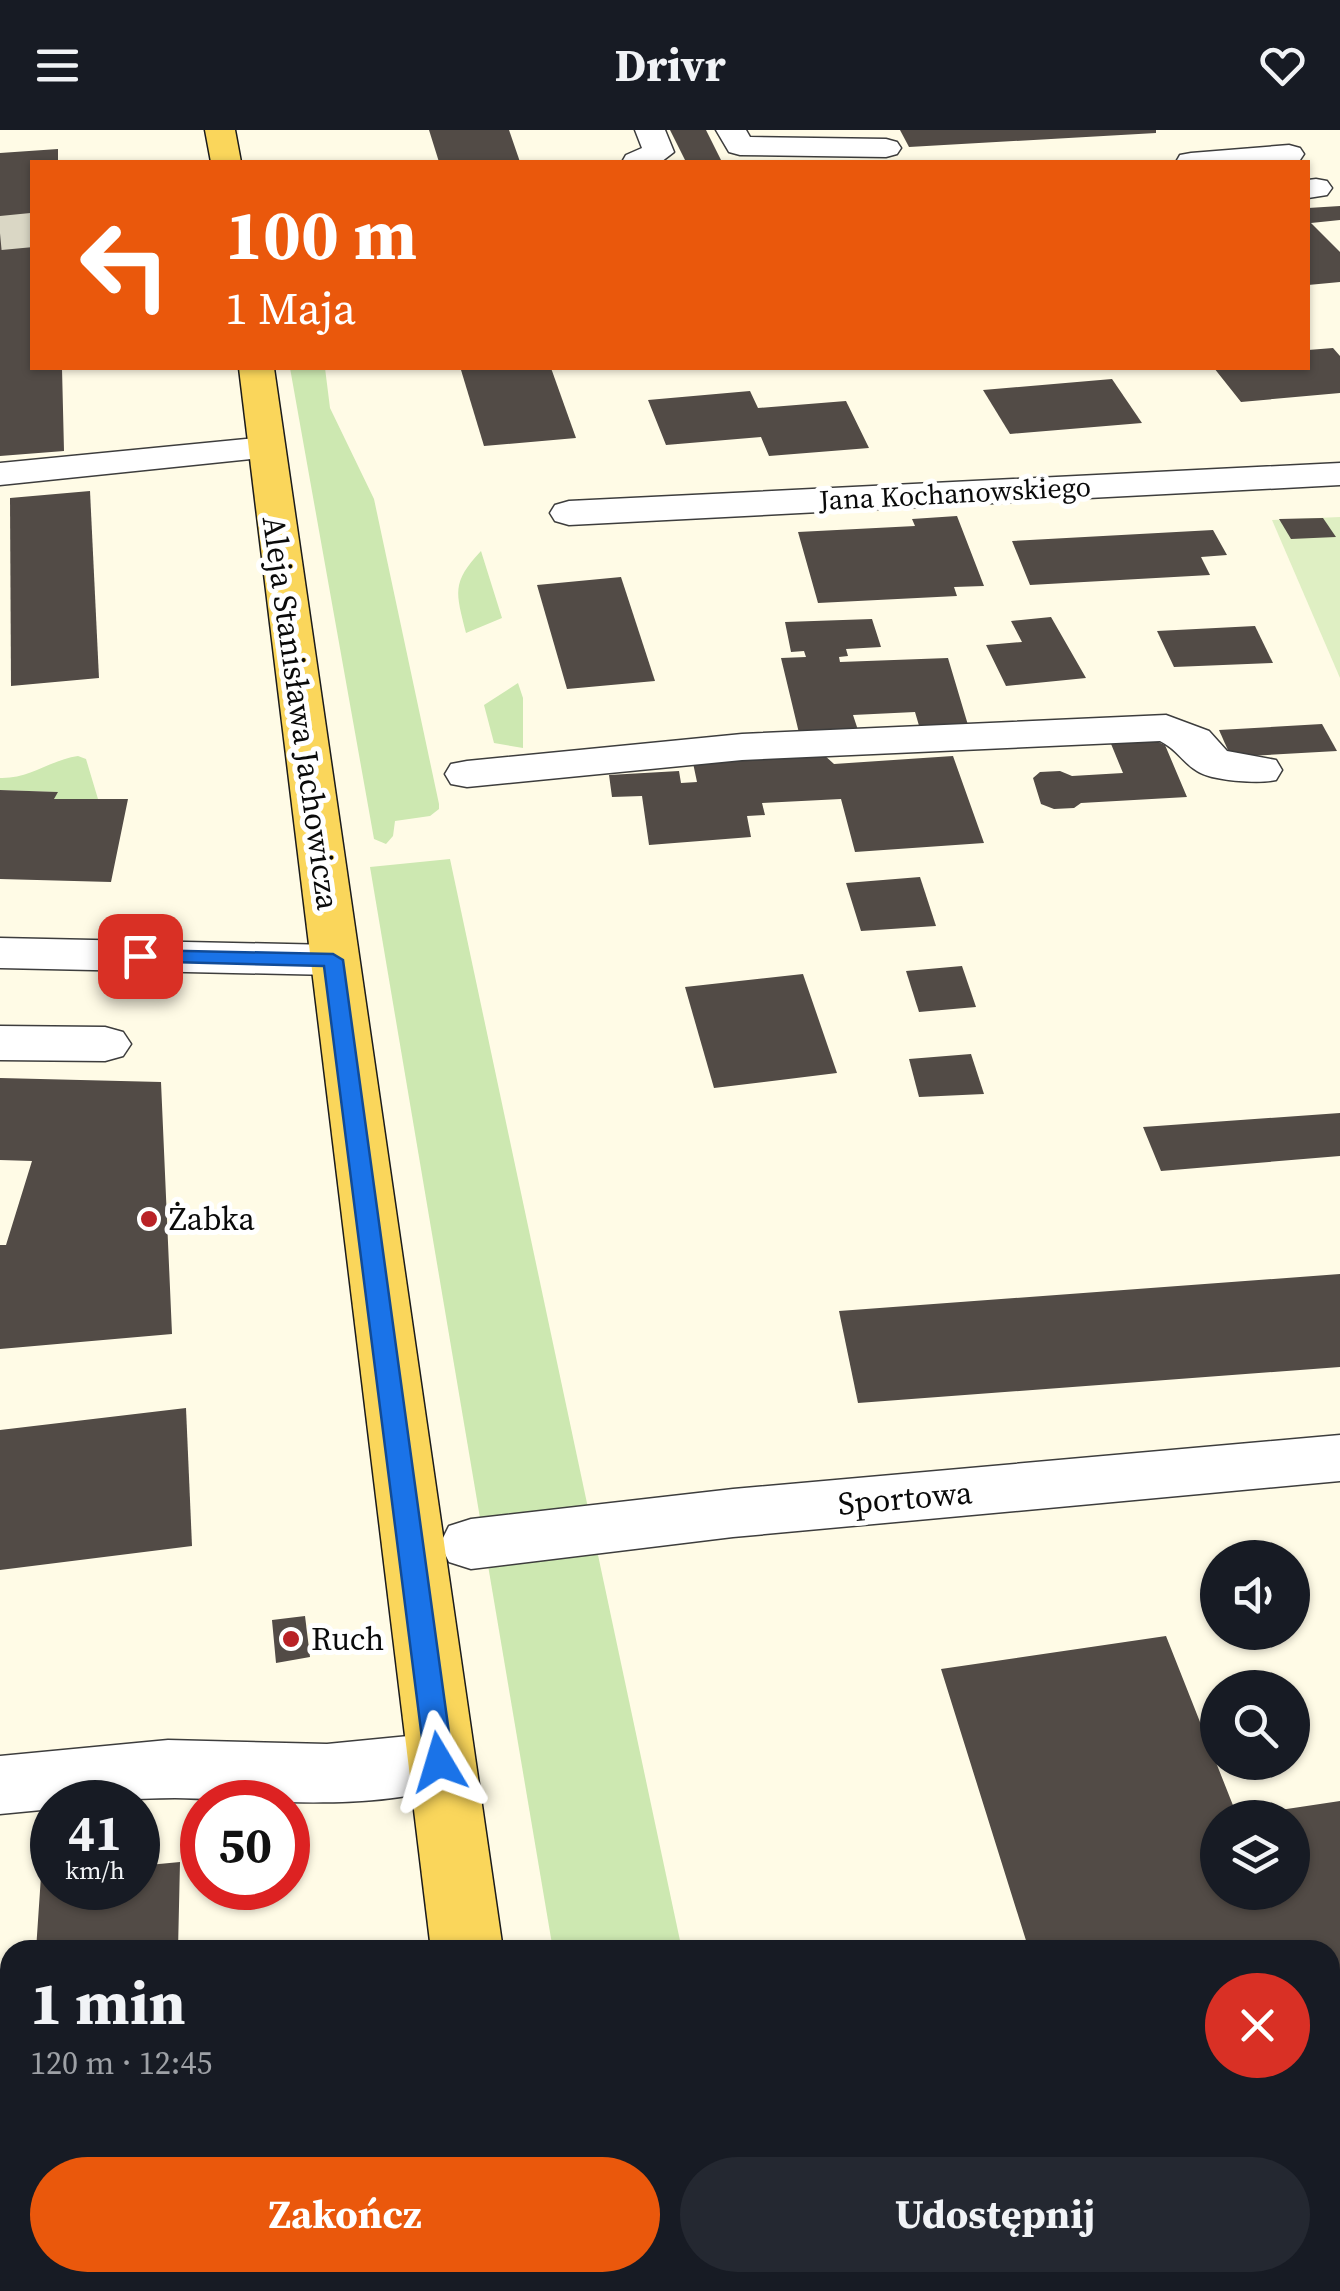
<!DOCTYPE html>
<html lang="pl">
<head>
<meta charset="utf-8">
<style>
  :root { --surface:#171b24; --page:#242831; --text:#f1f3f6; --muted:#9ea1a6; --accent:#ea580c }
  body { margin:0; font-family:"Source Serif 4",serif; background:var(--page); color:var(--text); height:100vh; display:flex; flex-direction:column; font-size:38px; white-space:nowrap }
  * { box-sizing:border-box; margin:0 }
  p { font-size:32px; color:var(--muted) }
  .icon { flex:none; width:55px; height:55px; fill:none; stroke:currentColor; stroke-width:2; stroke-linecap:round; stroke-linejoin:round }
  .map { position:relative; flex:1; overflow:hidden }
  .side { position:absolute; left:0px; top:1810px; width:1340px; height:352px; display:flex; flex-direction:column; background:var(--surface); border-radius:30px 30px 0 0; box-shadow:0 2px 8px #0004 }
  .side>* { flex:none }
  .hud { position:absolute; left:30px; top:30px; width:1280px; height:210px; border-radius:0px; box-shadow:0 2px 8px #0004; background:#ea580c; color:#fff; overflow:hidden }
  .buttons { position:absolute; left:1200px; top:1410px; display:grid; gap:20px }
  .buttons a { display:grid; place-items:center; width:110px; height:110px; border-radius:50%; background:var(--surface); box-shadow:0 2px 8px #0004; font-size:50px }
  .speed { position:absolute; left:30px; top:1650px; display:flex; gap:20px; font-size:50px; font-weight:700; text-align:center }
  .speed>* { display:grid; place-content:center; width:130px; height:130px; border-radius:50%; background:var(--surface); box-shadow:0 2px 8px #0004; line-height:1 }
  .speed small { font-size:25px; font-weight:400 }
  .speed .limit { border:15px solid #d22; background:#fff; color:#111 }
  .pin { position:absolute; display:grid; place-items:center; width:85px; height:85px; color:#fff; margin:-42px; border-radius:20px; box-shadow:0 5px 15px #0006 }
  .me { position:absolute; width:110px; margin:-55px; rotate:353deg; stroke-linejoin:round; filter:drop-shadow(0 0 8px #0008) }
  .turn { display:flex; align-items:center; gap:35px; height:210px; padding:0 30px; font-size:45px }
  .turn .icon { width:130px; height:130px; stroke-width:2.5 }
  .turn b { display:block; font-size:70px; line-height:85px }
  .round { display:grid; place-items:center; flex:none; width:105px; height:105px; border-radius:52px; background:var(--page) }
  .head { display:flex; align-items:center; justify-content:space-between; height:170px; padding:0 30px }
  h1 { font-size:60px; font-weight:700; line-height:75px }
  .cta { display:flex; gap:20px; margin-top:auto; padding:20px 30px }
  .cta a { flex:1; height:115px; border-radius:60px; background:var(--accent); color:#fff; font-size:40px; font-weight:700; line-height:115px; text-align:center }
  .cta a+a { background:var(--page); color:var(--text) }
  header { display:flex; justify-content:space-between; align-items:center; height:130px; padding:0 30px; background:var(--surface); font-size:45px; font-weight:700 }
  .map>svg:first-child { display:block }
  .green { fill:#cde8b1 }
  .pitch { fill:#dfefc3 }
  .building { fill:#524b46 }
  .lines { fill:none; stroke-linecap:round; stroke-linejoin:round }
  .minor-tunnel { stroke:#dad7c5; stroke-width:34; stroke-dasharray:34 18; stroke-linecap:butt }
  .minor-casing { stroke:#3d3d3d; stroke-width:3 }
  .major-casing { stroke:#1b1b1b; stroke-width:3 }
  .minor { fill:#fff; fill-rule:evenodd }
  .major { fill:#fad65b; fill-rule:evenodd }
  .route { fill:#1a73e8; stroke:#114b97; stroke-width:2.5 }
  .poi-dot { fill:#b92226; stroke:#fff; stroke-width:4 }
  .labels { text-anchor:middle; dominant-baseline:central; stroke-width:10; stroke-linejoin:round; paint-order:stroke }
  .far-street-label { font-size:28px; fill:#0a0a0a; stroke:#fff }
  .street-label { font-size:32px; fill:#0a0a0a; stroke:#fff }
  .poi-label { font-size:32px; fill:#0a0a0a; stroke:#fff; text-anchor:start }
</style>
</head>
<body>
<header><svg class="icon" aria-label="menu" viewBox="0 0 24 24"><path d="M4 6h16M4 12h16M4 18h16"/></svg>Drivr<svg class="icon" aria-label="heart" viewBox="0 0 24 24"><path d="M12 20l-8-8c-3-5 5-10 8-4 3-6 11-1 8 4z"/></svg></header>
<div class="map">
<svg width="1340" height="2161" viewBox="0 0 1340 2161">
  <rect width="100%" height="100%" fill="#fffbe6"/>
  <g class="green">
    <path d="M290 238H325L330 278 374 369 439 674V679L430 686 395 691 393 706 386 714 374 709Z"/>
    <path d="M481 421 502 488 466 503C456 462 451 453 481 421Z"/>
    <path d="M518 553 523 568V618L494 613 484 575Z"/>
    <path d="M78 626 86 629 98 669H54L57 662 0 660V648C30 649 50 630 78 626Z"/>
    <path d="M450 729 682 1820H553L370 737Z"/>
    <path d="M612 2153H753L755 2161H613Z"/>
  </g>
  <path class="pitch" d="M1340 387V548L1272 390Z"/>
  <g class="building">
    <path d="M429 0H509L520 32H439Z"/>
    <path d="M670 0H706L722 32H686Z"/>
    <path d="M900 0H1156V3L909 17Z"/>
    <path d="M58 19V32H32V238H62L64 321 0 326V23Z"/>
    <path d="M1340 76V90L1311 93 1340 122V152L1308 155V78Z"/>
    <path d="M1333 218 1340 226V263L1241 272 1214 238H1308V220Z"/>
    <path d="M470 238H551L576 308 484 316 461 240Z"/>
    <path d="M1112 249 1142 293 1010 304 983 260Z"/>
    <path d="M750 261 758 278 846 271 869 318 769 326 761 307 666 315 648 270Z"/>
    <path d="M90 361 99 548 11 556 10 368Z"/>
    <path d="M957 386 984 456 954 457 957 466 818 473 798 402 915 396 912 389Z"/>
    <path d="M1323 388 1336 407 1291 409 1279 389Z"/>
    <path d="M1213 400 1227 425 1201 427 1210 445 1030 455 1012 411Z"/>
    <path d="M621 447 655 551 567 559 537 455Z"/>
    <path d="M1051 487 1086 548 1006 556 986 515 1022 512 1011 491Z"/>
    <path d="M872 489 881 517 846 519 848 526 839 527 840 532 948 528 968 595 920 599 915 582 853 585 858 600 799 603 781 528 806 527 804 521 791 522 785 492Z"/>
    <path d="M1255 496 1273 533 1174 537 1157 501Z"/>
    <path d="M1322 594 1337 621 1231 627 1219 600Z"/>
    <path d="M1147 607 1165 615 1187 667 1081 673 1074 678 1054 679 1041 674 1033 648 1040 642 1060 641 1072 646 1123 643 1109 609Z"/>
    <path d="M823 624 834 634 953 626 984 713 855 722 841 669 762 673 765 685 747 686 751 707 649 715 642 666 612 667 609 645 679 641 681 653 697 652 693 633Z"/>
    <path d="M0 660 58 662 54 669H128L111 752 0 749Z"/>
    <path d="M920 747 936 796 861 801 846 753Z"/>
    <path d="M962 836 976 877 919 882 906 841Z"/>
    <path d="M803 844 837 943 714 958 685 857Z"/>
    <path d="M971 924 984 964 919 967 909 929Z"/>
    <path d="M0 948 161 952 172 1204 0 1219V1115H6L32 1031 0 1030Z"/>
    <path d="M1340 983V1026L1161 1041 1143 997Z"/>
    <path d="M1340 1144V1237L858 1273 839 1181Z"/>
    <path d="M186 1278 192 1416 0 1440V1300Z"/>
    <path d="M305 1486 310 1527 276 1533 272 1490Z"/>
    <path d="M1166 1506 1238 1688H1218V1762H1292V1688L1247 1685 1340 1671V1865L1330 1867V1820H1029L941 1539Z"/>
    <path d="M180 1732 178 1820H36L41 1746 52 1745V1758H138V1736Z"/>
    <path d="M17 2152H173V2161H16Z"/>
    <path d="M1198 2152H1281L1283 2161H1157Z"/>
  </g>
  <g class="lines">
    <path class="minor-tunnel" d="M0 103 32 100"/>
    <g class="minor-casing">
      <g id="minor">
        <path d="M635 0H665L674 22 661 32H622L626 25 642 18Z"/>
        <path d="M716 0H746L750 7 886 9 897 12 901 18 897 24 886 27 740 25 729 22Z"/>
        <path d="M1289 15 1300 18 1304 24 1300 30 1176 32 1180 25 1191 23Z"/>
        <path d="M1316 49 1327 51 1332 58 1327 65 1308 68V50Z"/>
        <path d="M266 307 279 310 285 318 279 326 0 355V333Z"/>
        <path d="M1340 333V355L569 395 555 391 550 383 555 375 569 371Z"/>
        <path d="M1166 585 1209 601 1227 621 1276 630 1282 640 1276 650C1259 654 1212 651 1197 641 1182 632 1178 620 1160 611L742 630 467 657 451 654 445 644 451 634 467 631 742 604Z"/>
        <path d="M0 808 333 815 350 819 358 830 350 841 333 845 0 838Z"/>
        <path d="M0 896 105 897 123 902 131 914 123 926 105 931 0 930Z"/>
        <path d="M1340 1305V1351L733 1407 471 1439 449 1432 440 1414 449 1396 471 1389 733 1359Z"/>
        <path d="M439 1603 463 1612 473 1632 463 1652C376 1683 266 1670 175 1668 134 1668 93 1672 52 1672V1679L0 1684V1626L168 1610 327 1614Z"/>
      </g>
    </g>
    <g class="major-casing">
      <g id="major">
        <path d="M205 0H235L241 32H211Z"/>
        <path d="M239 238H274L503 1820H431Z"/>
        <path d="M496 2152H576L578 2161H498Z"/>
      </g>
    </g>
    <use href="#minor" class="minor"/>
    <use href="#major" class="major"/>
  </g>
  <path class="route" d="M140 820 333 824 343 830 453 1632 449 1640 439 1644 429 1640 425 1632 324 836 133 831 130 826Z"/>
  <g class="poi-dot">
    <circle cx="149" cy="1089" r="10"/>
    <circle cx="291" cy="1509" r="10"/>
  </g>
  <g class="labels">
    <g class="far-street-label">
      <text transform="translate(955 363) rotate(-3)">Jana Kochanowskiego</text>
    </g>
    <g class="street-label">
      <text transform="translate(301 583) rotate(82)">Aleja Stanisława Jachowicza</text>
      <text transform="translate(905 1368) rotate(-5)">Sportowa</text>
    </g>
    <g class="poi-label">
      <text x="169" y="1089">Żabka</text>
      <text x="311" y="1509">Ruch</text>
    </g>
  </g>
</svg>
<div class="buttons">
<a><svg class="icon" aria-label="sound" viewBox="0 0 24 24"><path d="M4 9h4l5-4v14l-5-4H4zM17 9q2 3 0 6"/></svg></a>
<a><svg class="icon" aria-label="search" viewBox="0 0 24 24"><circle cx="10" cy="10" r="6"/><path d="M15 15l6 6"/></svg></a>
<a><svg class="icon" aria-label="layers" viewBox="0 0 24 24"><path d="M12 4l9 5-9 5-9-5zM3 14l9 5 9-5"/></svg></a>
</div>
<div class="speed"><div>41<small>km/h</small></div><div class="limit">50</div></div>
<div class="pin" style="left:140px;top:826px;background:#d93025"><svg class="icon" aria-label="arrive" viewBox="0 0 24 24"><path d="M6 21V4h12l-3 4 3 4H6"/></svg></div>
<svg class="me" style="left:439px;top:1632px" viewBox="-20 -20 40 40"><path d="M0-17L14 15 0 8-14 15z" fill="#1a73e8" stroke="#fff" stroke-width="4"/></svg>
<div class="hud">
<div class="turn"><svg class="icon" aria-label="left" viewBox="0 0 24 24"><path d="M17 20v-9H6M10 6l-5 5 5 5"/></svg><div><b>100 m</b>1 Maja</div></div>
</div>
<section class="side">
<div class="head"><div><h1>1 min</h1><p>120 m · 12:45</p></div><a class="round" style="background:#d93025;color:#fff"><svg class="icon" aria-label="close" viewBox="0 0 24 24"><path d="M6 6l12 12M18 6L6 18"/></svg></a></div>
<div class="cta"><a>Zakończ</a><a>Udostępnij</a></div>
</section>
</div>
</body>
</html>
